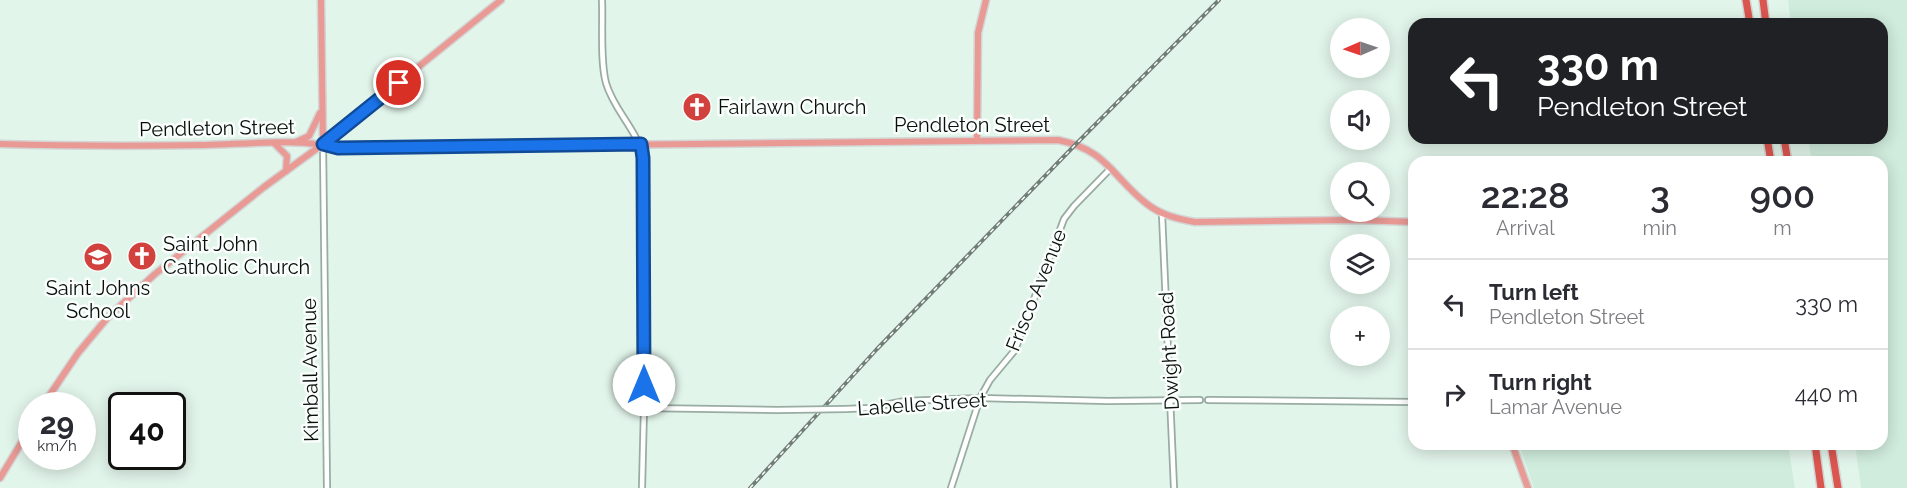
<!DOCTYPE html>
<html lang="en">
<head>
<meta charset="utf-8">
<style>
  :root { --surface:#fff; --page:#f2f2f3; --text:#2b2b33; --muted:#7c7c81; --line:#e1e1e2 }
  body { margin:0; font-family:Raleway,sans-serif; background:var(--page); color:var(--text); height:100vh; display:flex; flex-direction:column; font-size:22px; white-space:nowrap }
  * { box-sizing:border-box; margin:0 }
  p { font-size:20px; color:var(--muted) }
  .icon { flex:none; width:33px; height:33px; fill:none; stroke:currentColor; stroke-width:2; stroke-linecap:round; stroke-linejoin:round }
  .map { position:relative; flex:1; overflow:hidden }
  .drawer { position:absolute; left:1408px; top:156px; width:480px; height:294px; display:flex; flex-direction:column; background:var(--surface); border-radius:18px; box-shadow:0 3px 15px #0003 }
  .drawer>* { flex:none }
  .hud { position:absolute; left:1408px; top:18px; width:480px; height:126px; border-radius:18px; box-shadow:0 3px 15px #0003; background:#202124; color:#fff; overflow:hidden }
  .needle { width:39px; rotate:268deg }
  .fabs { position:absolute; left:1330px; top:18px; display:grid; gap:12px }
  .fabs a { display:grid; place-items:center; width:60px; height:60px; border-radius:50%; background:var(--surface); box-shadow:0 3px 15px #0003; font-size:30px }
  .speed { position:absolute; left:18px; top:392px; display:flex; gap:12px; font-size:30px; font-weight:700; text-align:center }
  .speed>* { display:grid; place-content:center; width:78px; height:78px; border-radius:50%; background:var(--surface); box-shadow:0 3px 15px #0003; line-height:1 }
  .speed small { font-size:15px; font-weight:400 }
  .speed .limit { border:3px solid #111; border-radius:9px; background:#fff; color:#111 }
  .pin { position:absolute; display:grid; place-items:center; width:51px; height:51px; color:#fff; margin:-26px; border:3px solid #fff; border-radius:50%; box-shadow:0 2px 6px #0007 }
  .me { position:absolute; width:66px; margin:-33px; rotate:0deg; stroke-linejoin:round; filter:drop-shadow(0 0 4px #0008) }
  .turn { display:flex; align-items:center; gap:21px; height:126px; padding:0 30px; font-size:27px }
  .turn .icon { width:78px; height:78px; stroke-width:2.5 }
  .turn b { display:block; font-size:42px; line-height:51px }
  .eta { display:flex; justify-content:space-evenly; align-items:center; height:102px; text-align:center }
  .eta b { font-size:36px; font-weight:600; line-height:42px }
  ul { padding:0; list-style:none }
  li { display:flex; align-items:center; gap:18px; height:90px; padding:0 30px; border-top:2px solid var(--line) }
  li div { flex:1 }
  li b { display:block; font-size:22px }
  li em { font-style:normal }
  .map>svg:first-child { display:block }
  .built { fill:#d0ecdd }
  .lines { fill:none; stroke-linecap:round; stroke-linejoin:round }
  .minor-casing { stroke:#99aca2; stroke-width:8 }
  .major-casing { stroke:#d3d4d3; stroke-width:9 }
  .highway-casing { stroke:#d3d4d3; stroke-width:10 }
  .minor { stroke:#fff; stroke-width:4.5 }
  .major { stroke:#e99a95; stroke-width:6 }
  .highway { stroke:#db564f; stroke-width:7 }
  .rail-casing { stroke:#717e77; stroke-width:4 }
  .rail { stroke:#fafefc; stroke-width:1.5; stroke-dasharray:4.5; stroke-linecap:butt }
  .minor-bridge-casing { stroke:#99aca2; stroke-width:8; stroke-linecap:butt }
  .minor-bridge { stroke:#fff; stroke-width:4.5 }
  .route-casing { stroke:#114b97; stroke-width:15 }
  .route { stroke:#1a73e8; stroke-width:10 }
  .labels { text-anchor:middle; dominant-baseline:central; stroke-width:5; stroke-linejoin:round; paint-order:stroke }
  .poi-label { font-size:20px; fill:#080f0b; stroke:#fafefc; text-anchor:start }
  .street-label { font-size:20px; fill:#080f0b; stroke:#fafefc }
</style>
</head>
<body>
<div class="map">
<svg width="1907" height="488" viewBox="0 0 1907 488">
  <rect width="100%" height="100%" fill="#e2f5eb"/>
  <g class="built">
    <path d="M1788 0H1907V488H1861L1855 444H1882V162H1812L1808 138H1882V24H1791Z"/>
    <path d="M1519 444H1788L1795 488H1534Z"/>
  </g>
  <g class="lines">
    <g class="minor-casing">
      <g id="minor">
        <path d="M602 0C603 24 600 61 606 83 614 111 638 130 643 158L644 408 642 488"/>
        <path d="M323 144 327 488"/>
        <path d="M1162 214 1174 488"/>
        <path d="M1208 400 1414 402"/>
        <path d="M644 408 777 410"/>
        <path d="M846 409 868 408 905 401 980 398 1108 401 1200 400"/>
        <path d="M951 488 980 398 990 380 1015 350 1064 219 1074 206 1111 168"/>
      </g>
    </g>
    <g class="major-casing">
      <g id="major">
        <path d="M321 0 323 144"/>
        <path d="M977 140 978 33 986 0"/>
        <path d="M296 142 309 136 320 113"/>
        <path d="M0 144C69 146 137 146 206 145 247 144 300 138 338 148L1058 140C1108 150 1112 177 1147 204 1161 215 1178 219 1195 222L1355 220 1414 222"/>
        <path d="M275 144 287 156 286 171"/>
        <path d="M43 405 78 353 108 317 155 274 264 187 323 144 501 0"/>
        <path d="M1512 444 1528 488"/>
        <path d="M0 478 32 425"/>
      </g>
    </g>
    <g class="highway-casing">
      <g id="highway">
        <path d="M1746 0 1750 24"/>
        <path d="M1763 0 1766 24"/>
        <path d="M1767 138 1771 162"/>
        <path d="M1784 138 1788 162"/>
        <path d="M1815 444 1821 488"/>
        <path d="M1831 444 1838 488"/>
      </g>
    </g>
    <use href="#minor" class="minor"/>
    <use href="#major" class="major"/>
    <use href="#highway" class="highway"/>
    <g class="rail-casing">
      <path id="rail" d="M750 488 877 349 1076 144 1219 0"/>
    </g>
    <use href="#rail" class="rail"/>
    <g class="minor-bridge-casing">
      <path id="minor-bridge" d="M777 410 846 409"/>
    </g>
    <use href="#minor-bridge" class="minor-bridge"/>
  </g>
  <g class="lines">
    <g class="route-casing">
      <path id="route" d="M399 83 323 144 338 148 641 144 643 158 644 385"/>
    </g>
    <use href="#route" class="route"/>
  </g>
  <defs>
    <g id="church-disc" transform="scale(1.5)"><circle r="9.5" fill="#d1423f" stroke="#fafefc"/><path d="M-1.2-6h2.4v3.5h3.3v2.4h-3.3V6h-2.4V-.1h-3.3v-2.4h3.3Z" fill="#fff"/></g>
    <g id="school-disc" transform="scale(1.5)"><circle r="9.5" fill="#d1423f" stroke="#fafefc"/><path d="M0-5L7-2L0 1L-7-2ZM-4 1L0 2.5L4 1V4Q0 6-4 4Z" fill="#fff"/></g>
  </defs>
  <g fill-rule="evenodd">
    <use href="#church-disc" x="697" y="107"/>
    <use href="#church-disc" x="142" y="256"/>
    <use href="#school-disc" x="98" y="257"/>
  </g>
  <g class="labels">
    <g class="poi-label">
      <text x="718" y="107">Fairlawn Church</text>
      <text x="163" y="244">Saint John<tspan x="163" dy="23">Catholic Church</tspan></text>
      <text x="98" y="288" text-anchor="middle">Saint Johns<tspan x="98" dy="23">School</tspan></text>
    </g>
    <g class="street-label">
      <text x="972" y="125">Pendleton Street</text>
      <text transform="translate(217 128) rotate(-1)">Pendleton Street</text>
      <text transform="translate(1036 290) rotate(-68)">Frisco Avenue</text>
      <text transform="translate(1169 351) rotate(-93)">Dwight Road</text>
      <text transform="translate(310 370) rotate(-91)">Kimball Avenue</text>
      <text transform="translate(922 404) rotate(-4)">Labelle Street</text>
    </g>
  </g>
</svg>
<div class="fabs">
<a><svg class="needle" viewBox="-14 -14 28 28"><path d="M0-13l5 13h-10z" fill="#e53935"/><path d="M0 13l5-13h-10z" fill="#7c7c81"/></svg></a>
<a><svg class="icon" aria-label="sound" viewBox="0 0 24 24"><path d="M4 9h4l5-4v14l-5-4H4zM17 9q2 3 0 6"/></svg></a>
<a><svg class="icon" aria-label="search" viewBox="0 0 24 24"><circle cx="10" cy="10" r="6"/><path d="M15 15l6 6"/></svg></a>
<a><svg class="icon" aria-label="layers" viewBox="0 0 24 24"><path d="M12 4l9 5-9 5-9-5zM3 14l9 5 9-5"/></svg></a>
<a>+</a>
</div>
<div class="speed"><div>29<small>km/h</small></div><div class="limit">40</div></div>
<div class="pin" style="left:399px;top:83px;background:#d93025"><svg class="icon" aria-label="arrive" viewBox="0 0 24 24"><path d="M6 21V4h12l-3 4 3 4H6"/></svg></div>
<svg class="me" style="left:644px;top:385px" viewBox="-20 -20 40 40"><circle r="19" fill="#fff"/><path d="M0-13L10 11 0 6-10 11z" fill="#1a73e8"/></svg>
<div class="hud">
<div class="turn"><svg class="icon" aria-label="left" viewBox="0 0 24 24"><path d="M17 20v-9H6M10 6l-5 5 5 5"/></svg><div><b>330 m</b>Pendleton Street</div></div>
</div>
<section class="drawer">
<div class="eta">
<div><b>22:28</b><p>Arrival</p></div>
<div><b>3</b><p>min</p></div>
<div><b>900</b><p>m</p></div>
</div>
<ul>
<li><svg class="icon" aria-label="left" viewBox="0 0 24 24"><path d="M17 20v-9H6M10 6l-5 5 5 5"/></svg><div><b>Turn left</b><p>Pendleton Street</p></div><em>330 m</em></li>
<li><svg class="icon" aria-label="right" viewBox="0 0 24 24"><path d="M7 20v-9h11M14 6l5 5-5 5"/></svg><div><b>Turn right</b><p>Lamar Avenue</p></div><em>440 m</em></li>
</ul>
</section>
</div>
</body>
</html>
